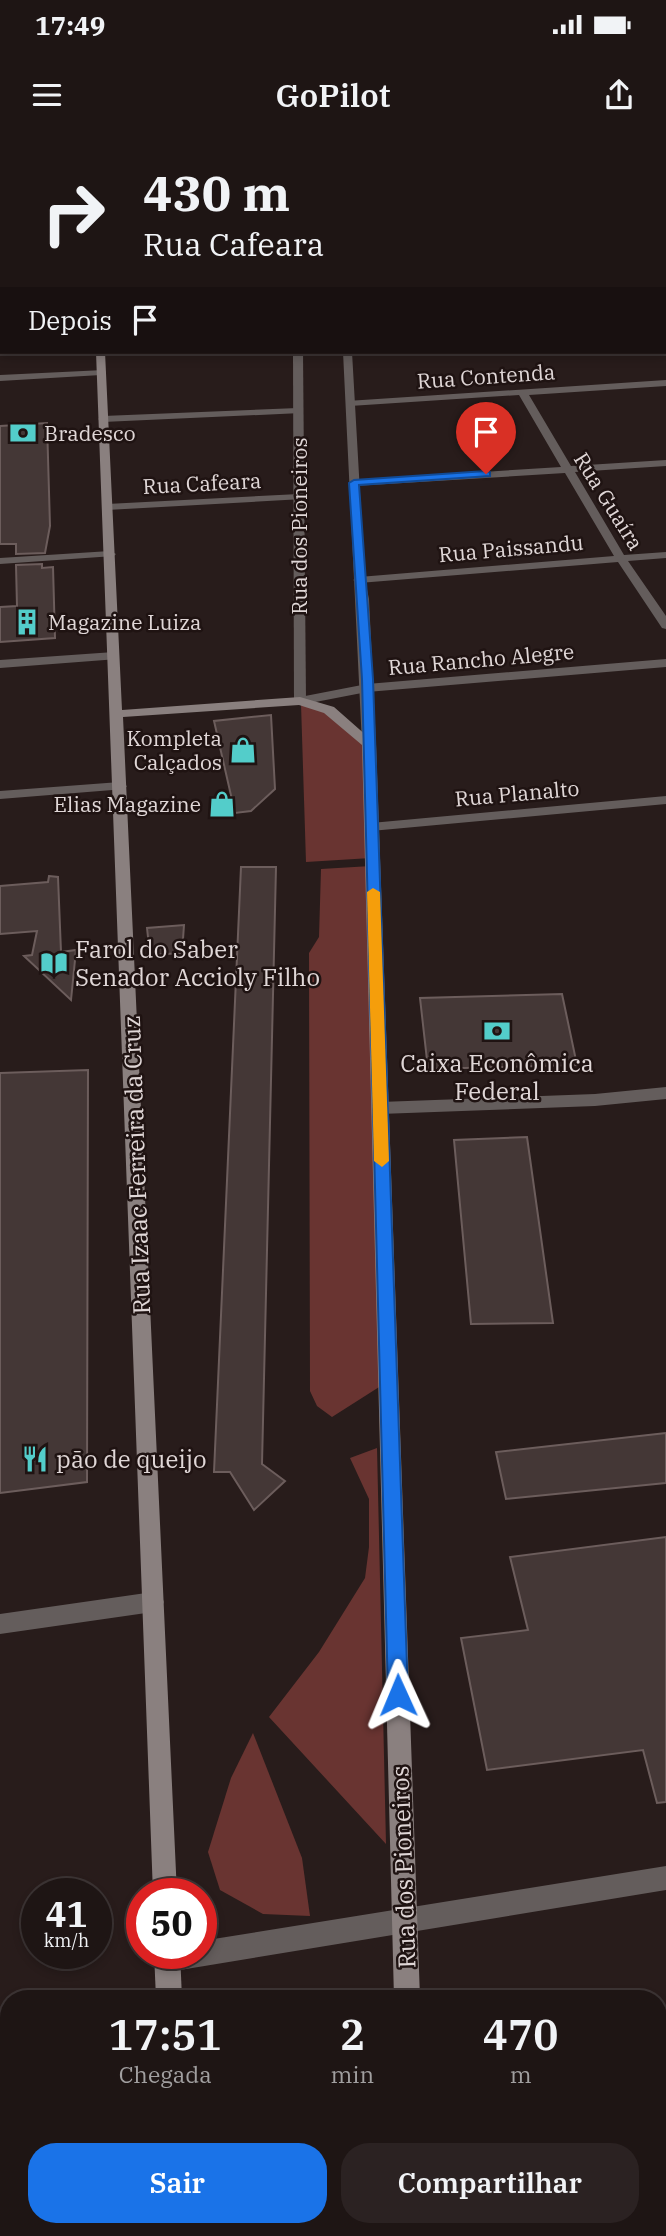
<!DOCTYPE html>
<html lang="pt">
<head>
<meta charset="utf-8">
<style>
  :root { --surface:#1e1514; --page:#2b2222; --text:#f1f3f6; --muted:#a19fa0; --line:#3c3434; --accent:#1a73e8 }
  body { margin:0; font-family:"IBM Plex Serif",serif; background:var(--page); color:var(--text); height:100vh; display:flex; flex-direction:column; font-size:26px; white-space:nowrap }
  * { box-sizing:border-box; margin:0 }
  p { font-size:23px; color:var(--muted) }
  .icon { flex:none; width:38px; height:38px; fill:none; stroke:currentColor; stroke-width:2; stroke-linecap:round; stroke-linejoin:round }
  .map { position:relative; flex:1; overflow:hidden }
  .panel { position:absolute; left:0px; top:1850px; width:667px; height:247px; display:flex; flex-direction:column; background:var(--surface); border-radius:28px 28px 0 0; box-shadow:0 4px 10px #0003,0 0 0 2px var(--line) }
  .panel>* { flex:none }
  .top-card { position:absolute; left:0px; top:0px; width:667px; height:214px; box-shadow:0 4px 10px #0003,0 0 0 2px var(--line); background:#1e1514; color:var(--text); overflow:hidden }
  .speed { position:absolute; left:21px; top:1738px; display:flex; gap:14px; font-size:35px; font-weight:700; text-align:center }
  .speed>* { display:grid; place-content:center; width:91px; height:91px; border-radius:50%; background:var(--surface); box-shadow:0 4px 10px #0003,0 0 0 2px var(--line); line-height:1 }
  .speed small { font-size:18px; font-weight:400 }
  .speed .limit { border:10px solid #d22; background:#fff; color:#111 }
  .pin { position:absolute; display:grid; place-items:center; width:60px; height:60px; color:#fff; margin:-72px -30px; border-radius:50% 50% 50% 0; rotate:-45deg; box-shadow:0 0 7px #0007 }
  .pin .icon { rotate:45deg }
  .me { position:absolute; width:77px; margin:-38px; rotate:359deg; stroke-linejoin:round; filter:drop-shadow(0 0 5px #0008) }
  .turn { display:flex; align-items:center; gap:24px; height:147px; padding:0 28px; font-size:32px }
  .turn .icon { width:91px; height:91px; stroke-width:2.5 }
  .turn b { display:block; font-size:49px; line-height:60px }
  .then { display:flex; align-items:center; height:66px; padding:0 28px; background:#0003; gap:14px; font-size:26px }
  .eta { display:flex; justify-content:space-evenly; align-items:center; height:119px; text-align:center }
  .eta b { font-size:42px; font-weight:600; line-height:49px }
  .cta { display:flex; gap:14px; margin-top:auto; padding:14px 28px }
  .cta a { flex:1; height:80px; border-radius:28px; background:var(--accent); color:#fff; font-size:28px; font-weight:600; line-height:80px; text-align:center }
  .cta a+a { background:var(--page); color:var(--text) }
  .status { display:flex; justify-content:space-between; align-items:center; height:49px; padding:0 35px; background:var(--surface); direction:ltr }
  .status svg { height:19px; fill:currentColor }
  header { display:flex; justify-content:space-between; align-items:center; height:91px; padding:0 28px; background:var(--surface); font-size:32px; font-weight:600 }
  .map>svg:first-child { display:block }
  .green { fill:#693431 }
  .building { fill:#443736; stroke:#6c5d5c; stroke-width:2 }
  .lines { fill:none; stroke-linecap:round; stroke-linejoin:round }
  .minor { fill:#645d5c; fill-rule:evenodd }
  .tertiary { fill:#645d5c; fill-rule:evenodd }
  .secondary { fill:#8a807f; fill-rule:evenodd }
  .route { fill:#1a73e8; stroke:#114b97; stroke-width:2 }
  .slow { fill:#f59e0b }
  .labels { text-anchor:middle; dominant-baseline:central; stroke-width:5; stroke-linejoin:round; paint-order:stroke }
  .far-street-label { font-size:21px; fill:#e0d7d7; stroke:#1f1312 }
  .far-poi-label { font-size:21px; fill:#e0d7d7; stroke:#1f1312; text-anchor:start }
  .poi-label { font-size:24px; fill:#e0d7d7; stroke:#1f1312; text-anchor:start }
  .street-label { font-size:24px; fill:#e0d7d7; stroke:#1f1312 }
</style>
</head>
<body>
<div class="status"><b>17:49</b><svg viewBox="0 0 49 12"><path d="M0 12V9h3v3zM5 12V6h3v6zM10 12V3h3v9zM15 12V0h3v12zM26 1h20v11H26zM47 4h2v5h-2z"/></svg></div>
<header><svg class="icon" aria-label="menu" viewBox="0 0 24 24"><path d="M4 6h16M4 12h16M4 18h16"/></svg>GoPilot<svg class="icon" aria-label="share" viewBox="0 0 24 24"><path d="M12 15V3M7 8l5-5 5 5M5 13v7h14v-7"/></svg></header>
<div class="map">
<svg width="666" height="2096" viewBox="0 0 666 2096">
  <rect width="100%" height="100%" fill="#281c1b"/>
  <g class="green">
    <path d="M301 564 329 573 367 606 371 718 306 722Z"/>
    <path d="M371 726 387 1242 332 1277 317 1266 310 1251 309 813 319 797 321 729Z"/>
    <path d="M377 1308 386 1704 269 1577 319 1512 365 1438 369 1407V1359L350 1318Z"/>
    <path d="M253 1593 302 1718 310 1776 263 1774 220 1750 208 1712 231 1638Z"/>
    <path d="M305 2088H401L405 2096H305Z"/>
  </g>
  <g class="building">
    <path d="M47 283 50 386 45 413 16 414V404H0V286Z"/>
    <path d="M42 424V428L53 427 55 498 0 502V467L17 466 16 425Z"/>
    <path d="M271 575 275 649 251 671 235 673 214 581Z"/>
    <path d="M241 727H276L262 1324 285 1341 254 1370 230 1332H214Z"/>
    <path d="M49 736 58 737 61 812 76 810 71 860 24 816 32 815 37 791 0 794V746L48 742Z"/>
    <path d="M184 785 182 813 150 815 147 788Z"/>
    <path d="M562 854 577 925 428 929 420 858Z"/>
    <path d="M88 930 87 1342 0 1353V933Z"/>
    <path d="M527 997 553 1183 471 1184 454 1000Z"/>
    <path d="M666 1293V1343L506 1359 496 1312Z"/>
    <path d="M666 1397V1662L657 1663 643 1610 487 1630 461 1498 528 1490 510 1417Z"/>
  </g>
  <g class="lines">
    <g class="minor">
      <path d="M480 0H488V2H481Z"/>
      <path d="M630 0H638V2H631Z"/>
      <rect x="665" y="40" width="1" height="5"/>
      <rect x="0" y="124" width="2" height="4"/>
      <rect x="665" y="165" width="1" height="6"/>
      <rect x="0" y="175" width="2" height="6"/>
      <path d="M104 230 106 232 101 235 0 241V235Z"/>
      <path d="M666 240V246L529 255 571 326 666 320V326L575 332 624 415 666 412V418L628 421 666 476V489L662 488 618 422 359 443 353 440 359 437 614 416 565 333 354 346 349 343 354 340 561 327 519 255 350 266 347 265V261Z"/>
      <path d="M298 268 301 269V273L103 282 98 279 103 276Z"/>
      <path d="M299 354 304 357 303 359 107 370 102 367 107 364Z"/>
      <path d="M114 512 118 513V519L0 528V520Z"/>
      <path d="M666 519V527L367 552 300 565 294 561 300 557 367 544Z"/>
      <path d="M120 642 127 646 125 649 0 659V651Z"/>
      <path d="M666 656V664L371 691 364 687 371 683Z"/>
      <path d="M666 947V959L595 966 380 974 372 968 380 962 595 954Z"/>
      <path d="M153 1452 161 1455 164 1462 161 1469 153 1472 0 1494V1474Z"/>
    </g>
    <g class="tertiary">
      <rect x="280" y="0" width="8" height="2"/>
      <rect x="338" y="0" width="8" height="2"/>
      <rect x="665" y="59" width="1" height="4"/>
      <path d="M293 212H303L306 561 300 565 294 561Z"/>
      <path d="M343 212H352L365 440 369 459 376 604 369 608 362 604Z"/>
      <path d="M110 411 116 414 114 416 0 424V418Z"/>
      <path d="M666 1726V1750L168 1832 159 1828 155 1819 158 1813H201V1801Z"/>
    </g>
    <g class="secondary">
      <rect x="86" y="0" width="8" height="2"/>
      <rect x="0" y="95" width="2" height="4"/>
      <path d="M96 212H105L122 570 300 557 334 567 376 604 420 1858H394L362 605 324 573 299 565 123 577 177 1754H153Z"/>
      <path d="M154 1813H180L182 1858H156Z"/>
      <path d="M174 2088H203L200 2096H171Z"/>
      <rect x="402" y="2088" width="28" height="8"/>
    </g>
  </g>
  <path class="route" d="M486 331 490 332V336L359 345 373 539 408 1555 405 1562 398 1565 391 1562 388 1555 362 539 349 343 354 340Z"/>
  <path class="slow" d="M373 748 380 752 389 1021 382 1027 374 1021 367 752Z"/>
  <defs>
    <g id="bank-bare" transform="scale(2.1)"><path d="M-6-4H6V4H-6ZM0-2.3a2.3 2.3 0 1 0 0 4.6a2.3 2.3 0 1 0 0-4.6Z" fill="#53cdca" stroke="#1f1312" stroke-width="2.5" paint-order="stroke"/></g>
    <g id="building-bare" transform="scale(2.1)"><path d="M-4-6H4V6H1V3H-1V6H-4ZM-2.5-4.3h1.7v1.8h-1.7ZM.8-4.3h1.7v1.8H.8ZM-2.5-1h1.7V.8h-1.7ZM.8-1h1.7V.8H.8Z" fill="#53cdca" stroke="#1f1312" stroke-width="2.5" paint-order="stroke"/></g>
    <g id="shop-bare" transform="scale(2.1)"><path d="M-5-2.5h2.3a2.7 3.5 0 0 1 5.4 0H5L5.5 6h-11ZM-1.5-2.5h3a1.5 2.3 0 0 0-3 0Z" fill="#53cdca" stroke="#1f1312" stroke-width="2.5" paint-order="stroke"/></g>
    <g id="library-bare" transform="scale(2.1)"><path d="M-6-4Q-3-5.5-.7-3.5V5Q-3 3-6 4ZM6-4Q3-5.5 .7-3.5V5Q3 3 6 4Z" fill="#53cdca" stroke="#1f1312" stroke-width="2.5" paint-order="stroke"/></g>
    <g id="restaurant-bare" transform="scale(2.1)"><path d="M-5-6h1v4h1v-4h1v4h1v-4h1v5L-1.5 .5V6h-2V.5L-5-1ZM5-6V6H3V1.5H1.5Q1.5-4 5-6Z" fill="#53cdca" stroke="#1f1312" stroke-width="2.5" paint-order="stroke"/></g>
  </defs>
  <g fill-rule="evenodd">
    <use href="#bank-bare" x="23" y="293"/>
    <use href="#building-bare" x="27" y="482"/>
    <use href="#shop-bare" x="243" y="610"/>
    <use href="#shop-bare" x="222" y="664"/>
    <use href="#library-bare" x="54" y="823"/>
    <use href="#bank-bare" x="497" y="891"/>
    <use href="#restaurant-bare" x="35" y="1319"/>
  </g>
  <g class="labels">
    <g class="far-street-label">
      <text transform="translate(486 236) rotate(-4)">Rua Contenda</text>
      <text transform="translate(202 343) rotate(-3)">Rua Cafeara</text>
      <text transform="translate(609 361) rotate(58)">Rua Guaíra</text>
      <text transform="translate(299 386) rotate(-90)">Rua dos Pioneiros</text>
      <text transform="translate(511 408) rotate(-5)">Rua Paissandu</text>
      <text transform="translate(481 519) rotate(-5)">Rua Rancho Alegre</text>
      <text transform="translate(517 653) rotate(-5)">Rua Planalto</text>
    </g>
    <g class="far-poi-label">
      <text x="44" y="293">Bradesco</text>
      <text x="48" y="482">Magazine Luiza</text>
      <text x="222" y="598" text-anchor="end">Kompleta<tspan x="222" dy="24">Calçados</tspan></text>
      <text x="201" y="664" text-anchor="end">Elias Magazine</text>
    </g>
    <g class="poi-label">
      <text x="75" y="809">Farol do Saber<tspan x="75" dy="28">Senador Accioly Filho</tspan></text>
      <text x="497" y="923" text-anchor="middle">Caixa Econômica<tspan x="497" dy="28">Federal</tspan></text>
      <text x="56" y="1319">pão de queijo</text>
    </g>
    <g class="street-label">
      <text transform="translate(136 1025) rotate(-92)">Rua Izaac Ferreira da Cruz</text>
      <text transform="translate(403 1727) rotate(-92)">Rua dos Pioneiros</text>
    </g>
  </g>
</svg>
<div class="speed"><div>41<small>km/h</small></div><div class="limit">50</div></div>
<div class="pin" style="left:486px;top:334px;background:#d93025"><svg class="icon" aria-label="arrive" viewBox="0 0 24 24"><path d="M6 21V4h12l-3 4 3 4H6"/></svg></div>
<svg class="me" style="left:398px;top:1555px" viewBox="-20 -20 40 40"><path d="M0-17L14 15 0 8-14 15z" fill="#1a73e8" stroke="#fff" stroke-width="4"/></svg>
<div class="top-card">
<div class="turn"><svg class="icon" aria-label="right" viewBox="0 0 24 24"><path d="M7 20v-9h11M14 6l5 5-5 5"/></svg><div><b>430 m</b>Rua Cafeara</div></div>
<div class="then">Depois<svg class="icon" aria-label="arrive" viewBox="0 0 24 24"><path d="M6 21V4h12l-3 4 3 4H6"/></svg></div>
</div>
<section class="panel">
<div class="eta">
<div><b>17:51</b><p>Chegada</p></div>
<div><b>2</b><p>min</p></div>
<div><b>470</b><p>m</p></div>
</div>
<div class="cta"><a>Sair</a><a>Compartilhar</a></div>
</section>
</div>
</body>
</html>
